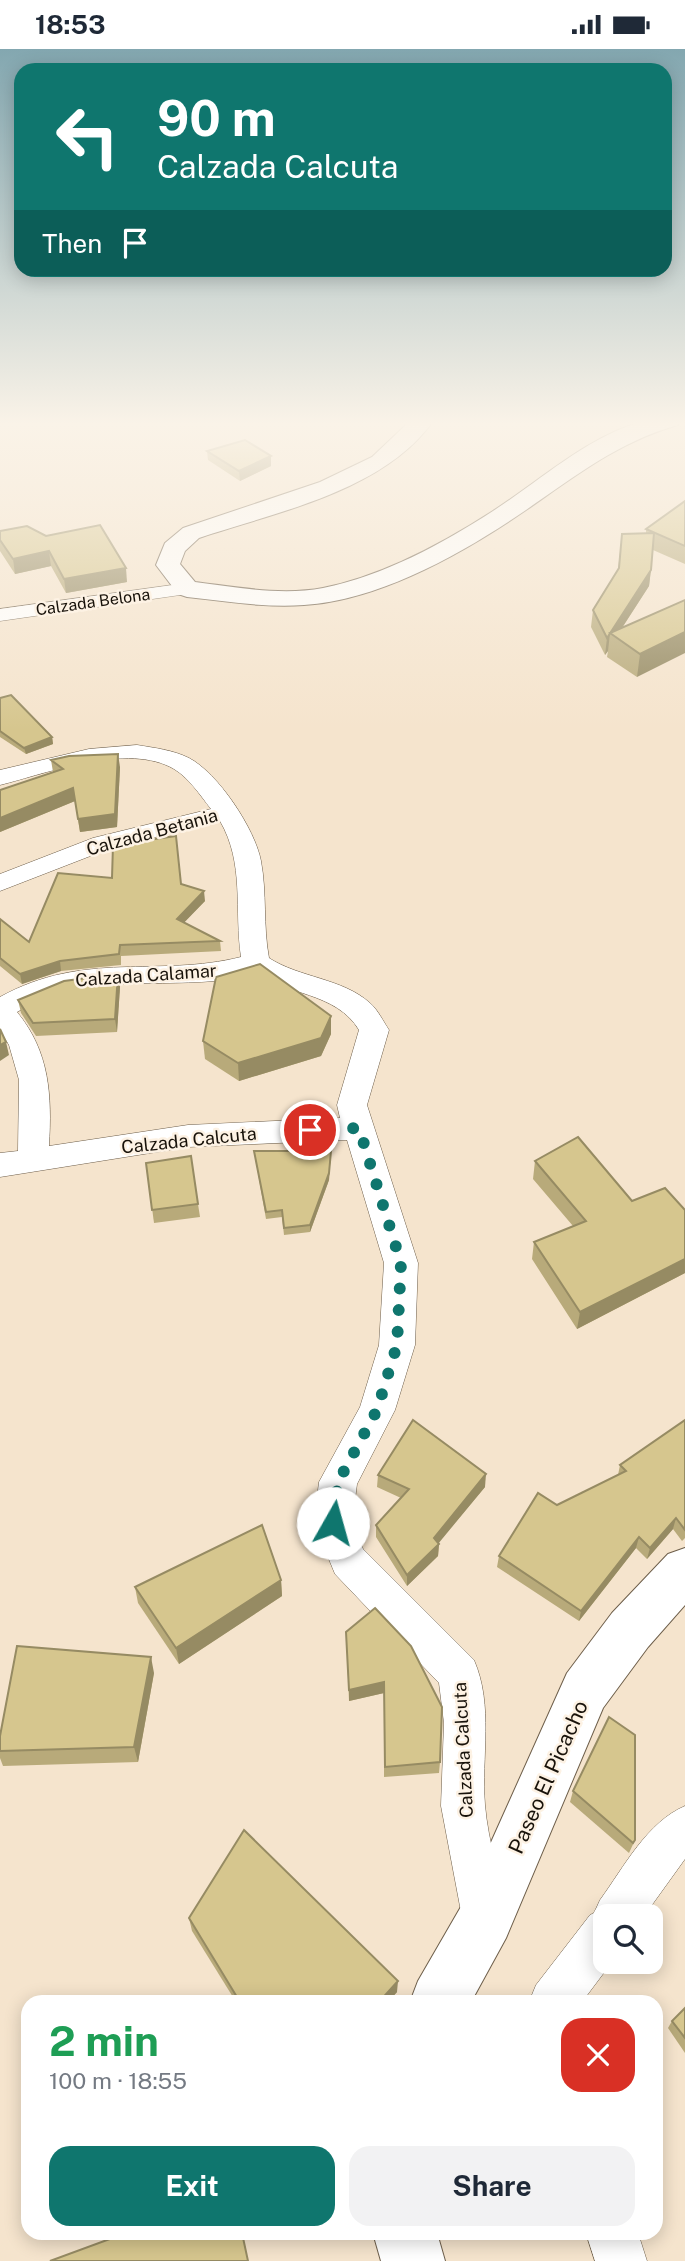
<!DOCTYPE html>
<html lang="en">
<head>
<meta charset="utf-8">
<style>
  :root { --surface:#fff; --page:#f2f2f3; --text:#1f2937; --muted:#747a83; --accent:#0f766e }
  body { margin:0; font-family:"Public Sans",sans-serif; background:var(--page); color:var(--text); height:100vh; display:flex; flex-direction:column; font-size:26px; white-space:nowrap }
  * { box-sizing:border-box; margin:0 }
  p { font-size:23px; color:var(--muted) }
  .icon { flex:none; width:38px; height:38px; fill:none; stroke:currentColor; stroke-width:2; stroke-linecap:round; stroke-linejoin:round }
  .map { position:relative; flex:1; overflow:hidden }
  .details { position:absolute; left:21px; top:1946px; width:642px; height:245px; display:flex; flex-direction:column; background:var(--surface); border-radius:21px; box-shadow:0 4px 18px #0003 }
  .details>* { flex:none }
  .hud { position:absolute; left:14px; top:14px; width:658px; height:214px; border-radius:21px; box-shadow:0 4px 18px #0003; background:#0f766e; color:#fff; overflow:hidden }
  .controls { position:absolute; left:593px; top:1855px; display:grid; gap:14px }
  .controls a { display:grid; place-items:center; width:70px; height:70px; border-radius:14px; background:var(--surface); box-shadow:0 4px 18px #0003; font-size:35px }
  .pin { position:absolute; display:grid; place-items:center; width:60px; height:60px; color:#fff; margin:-30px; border:4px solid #fff; border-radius:50%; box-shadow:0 2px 7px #0007 }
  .me { position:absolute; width:77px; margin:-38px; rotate:7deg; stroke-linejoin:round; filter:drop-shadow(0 0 5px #0008) }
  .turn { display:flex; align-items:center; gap:24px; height:147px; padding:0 28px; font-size:32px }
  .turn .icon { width:91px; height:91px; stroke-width:2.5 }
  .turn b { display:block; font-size:49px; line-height:60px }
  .then { display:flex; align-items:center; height:66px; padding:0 28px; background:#0003; gap:14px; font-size:26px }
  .round { display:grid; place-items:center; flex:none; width:74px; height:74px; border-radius:21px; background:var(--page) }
  .headline { display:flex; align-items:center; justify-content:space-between; height:119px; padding:0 28px }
  h1 { font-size:42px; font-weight:700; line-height:52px; color:#1e9e55 }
  .cta { display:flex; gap:14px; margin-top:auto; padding:14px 28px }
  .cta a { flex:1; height:80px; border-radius:21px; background:var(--accent); color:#fff; font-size:28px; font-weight:700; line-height:80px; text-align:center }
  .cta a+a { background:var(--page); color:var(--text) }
  .status { display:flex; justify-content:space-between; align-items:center; height:49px; padding:0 35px; background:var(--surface); direction:ltr }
  .status svg { height:19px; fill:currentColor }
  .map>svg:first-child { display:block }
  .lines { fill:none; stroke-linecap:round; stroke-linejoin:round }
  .minor-casing { stroke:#6d5e4a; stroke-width:1 }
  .tertiary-casing { stroke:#6d5e4a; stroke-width:2 }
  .minor { fill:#fff; fill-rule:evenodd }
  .tertiary { fill:#fff; fill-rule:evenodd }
  .wall { fill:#b8aa7a }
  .shaded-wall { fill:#968b63 }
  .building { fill:#d6c68e; stroke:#968b63; stroke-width:2 }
  .route { stroke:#0f766e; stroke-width:12; stroke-dasharray:0 21.6 }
  .labels { text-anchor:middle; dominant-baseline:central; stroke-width:5; stroke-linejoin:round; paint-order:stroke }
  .far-street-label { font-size:16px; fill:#18120a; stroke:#fdf2e4 }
  .street-label { font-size:18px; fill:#18120a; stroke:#fdf2e4 }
  .near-street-label { font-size:21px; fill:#18120a; stroke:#fdf2e4 }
</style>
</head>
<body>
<div class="status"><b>18:53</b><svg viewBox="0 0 49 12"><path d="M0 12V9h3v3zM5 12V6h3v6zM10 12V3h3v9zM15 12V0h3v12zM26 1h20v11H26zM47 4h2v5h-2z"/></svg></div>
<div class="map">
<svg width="685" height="2212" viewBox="0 0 685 2212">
  <rect width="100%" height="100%" fill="#f5e4cd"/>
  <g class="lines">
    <g class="minor-casing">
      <g id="minor">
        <path d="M187 534 194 536 197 540 194 544 0 572V560Z"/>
        <path d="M137 696C155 699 173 701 189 709 218 724 255 780 261 812 267 844 263 877 269 909 300 929 342 929 370 954 378 961 383 972 389 981L367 1056 418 1214 415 1296 395 1361 357 1435 352 1474 363 1500 474 1611C494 1657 481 1708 485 1756 488 1793 501 1832 508 1868L501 1884 485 1891 469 1884 462 1868 441 1757 444 1674 439 1634 335 1525 314 1474 319 1433 360 1358 379 1296 384 1214 347 1091 188 1098 0 1128V1104L18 1102 19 1031 9 996 0 981V948C85 901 157 929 241 908 234 861 245 815 220 772L111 799 0 842V825L93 789 211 760C200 746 189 729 174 720 128 693 48 724 0 736V721L89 700ZM252 923C286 946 336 943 359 981L337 1056 340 1069 188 1076 49 1097C52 1047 50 1003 17 963 84 925 142 938 215 932 227 931 240 926 252 923Z"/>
        <path d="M685 1757V1810L644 1867H606V1913H612L582 1953H529L536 1936 590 1866 594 1864 600 1851C624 1818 647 1773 685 1757Z"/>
        <path d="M586 2184H638L647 2212H595Z"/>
      </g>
    </g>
    <g class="tertiary-casing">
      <g id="tertiary">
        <path d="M410 372H433C384 442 276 463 199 489L185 502 180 515 195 533C236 538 281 547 323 539 383 527 442 495 493 462 541 431 588 387 644 372 656 370 670 371 682 372L678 376C620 392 575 427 526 461 463 504 381 551 304 556 265 559 226 552 187 548L178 545 156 516 165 494 183 479 320 433 372 408Z"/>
        <path d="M685 1499V1556L648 1598 603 1659 506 1889 471 1953H410L418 1932 466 1849 567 1624 612 1564 668 1505Z"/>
        <path d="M373 2184H437L445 2212H381Z"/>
      </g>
    </g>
    <use href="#minor" class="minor"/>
    <use href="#tertiary" class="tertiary"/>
  </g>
  <g class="wall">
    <path d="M207 402 271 407V417L240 432 208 411Z"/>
    <path d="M685 452V515L653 501 649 537 622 579 685 551 637 628 607 608 608 602 605 606 591 578 593 561 618 521 622 485 646 484V480Z"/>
    <path d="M0 482 127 533 66 544 51 517 15 525 0 502Z"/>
    <path d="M0 649 52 688 53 695 26 705 0 688Z"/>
    <path d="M51 711 120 718 117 778 80 783 75 752 0 783V741L53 723Z"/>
    <path d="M181 835 205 852 184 873 220 892 221 902 121 907V916L61 922 22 935 0 917V870L29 893Z"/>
    <path d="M118 925 120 938 117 983 36 987 21 964 18 951Z"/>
    <path d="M331 967V985L321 1007 239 1032 205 1010 203 992Z"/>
    <path d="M254 1102H331L329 1131 310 1183 284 1186 282 1168 266 1170Z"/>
    <path d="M535 1112 632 1152 685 1161V1224L577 1280 532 1210 534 1193 573 1177 533 1130Z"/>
    <path d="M146 1114 198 1155 200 1168 154 1174Z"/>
    <path d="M685 1371V1489L682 1492 673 1480 647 1510 636 1499 579 1572 497 1518 499 1507 557 1456 618 1426 620 1416Z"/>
    <path d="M378 1426 485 1438 438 1494 439 1495 438 1507 407 1537 376 1488V1476L401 1449 377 1438Z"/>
    <path d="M281 1531 282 1547 179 1615 138 1554 135 1538Z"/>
    <path d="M346 1583 440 1713 439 1724 384 1728V1644L349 1652Z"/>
    <path d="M154 1624 138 1713 3 1717 0 1709V1687Z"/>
    <path d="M573 1742 635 1791 629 1804 570 1753Z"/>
    <path d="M189 1869 397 1943 388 1953H236L192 1882Z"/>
    <path d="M685 1959V2004L668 1979 672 1972Z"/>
  </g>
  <g class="shaded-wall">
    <path d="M271 407V417L240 432 239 422Z"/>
    <path d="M49 502 51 517 15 525 13 510Z"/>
    <path d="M126 519 127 533 66 544 64 530Z"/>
    <path d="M651 521 649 537 616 588 610 584 608 602 605 606 607 589Z"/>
    <path d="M685 583V604L637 628 640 605Z"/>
    <path d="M52 688 53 695 26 705 24 699Z"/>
    <path d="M118 705 120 718 117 778 80 783 78 770Z"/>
    <path d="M73 739 75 752 0 783V769Z"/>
    <path d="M204 842 205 852 178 880 177 870Z"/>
    <path d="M60 912 61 922 22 935 20 925Z"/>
    <path d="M118 925 120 938 117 983 115 970Z"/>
    <path d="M331 967V985L321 1007 239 1032 238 1014Z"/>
    <path d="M6 993 9 1006 0 1012V996Z"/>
    <path d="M331 1102 329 1131 310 1183V1176Z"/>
    <path d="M685 1210V1224L577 1280 580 1263Z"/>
    <path d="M486 1425 485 1438 433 1501 434 1489Z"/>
    <path d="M676 1469 673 1480 647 1510 650 1499Z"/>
    <path d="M639 1488 636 1499 579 1572 581 1562Z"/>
    <path d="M439 1495 438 1507 407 1537V1526Z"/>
    <path d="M281 1531 282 1547 179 1615 176 1599Z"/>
    <path d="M151 1608 154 1624 138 1713 134 1698Z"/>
    <path d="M384 1633V1644L349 1652V1641Z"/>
    <path d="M398 1932 397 1943 388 1953H379Z"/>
  </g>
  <g class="building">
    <path d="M245 391 271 407 239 422 207 402Z"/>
    <path d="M685 452V497L646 480Z"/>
    <path d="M100 476 126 519 64 530 49 502 13 510 0 491V482L27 477 46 487Z"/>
    <path d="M654 484 651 521 607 589 593 561 619 519 622 485Z"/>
    <path d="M685 551V583L640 605 610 584Z"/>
    <path d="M11 646 52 688 24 699 0 682V649Z"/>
    <path d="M118 705 115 765 78 770 73 739 0 769V741L63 720 51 711 69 707Z"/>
    <path d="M176 787 181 835 204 842 177 870 220 892 120 896 119 905 60 912 20 925 0 909V870L29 893 58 824 112 829 113 796Z"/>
    <path d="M260 915 331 967 321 989 238 1014 203 992 216 928Z"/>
    <path d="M118 925 115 970 33 974 18 951 64 932Z"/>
    <path d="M0 980 6 993 0 996Z"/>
    <path d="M578 1088 632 1152 665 1139 685 1161V1210L580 1263 534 1193 586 1172 535 1112Z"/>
    <path d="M254 1102H331L329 1124 310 1176 284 1179 282 1161 266 1163Z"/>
    <path d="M191 1107 198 1155 152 1161 146 1114Z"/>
    <path d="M413 1371 486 1425 434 1489 439 1495 407 1526 376 1476 409 1440 378 1426Z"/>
    <path d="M685 1371V1481L676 1469 650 1499 639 1488 581 1562 499 1507 538 1444 557 1456 626 1422 620 1416Z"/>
    <path d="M262 1476 281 1531 176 1599 135 1538Z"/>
    <path d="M375 1559 411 1597 442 1658 440 1713 385 1718 384 1633 349 1641 346 1583Z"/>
    <path d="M17 1597 151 1608 134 1698 0 1702V1687Z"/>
    <path d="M609 1668 635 1686V1791L633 1794 573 1742Z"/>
    <path d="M244 1781 398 1932 379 1953H240L189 1869Z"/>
    <path d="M685 1959V1989L672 1972Z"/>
    <path d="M126 2184H242L248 2212H50Z"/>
  </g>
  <linearGradient id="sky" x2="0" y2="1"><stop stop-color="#83a7b0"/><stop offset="0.55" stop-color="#faf3e8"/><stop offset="1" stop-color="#faf3e8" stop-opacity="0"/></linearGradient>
  <rect width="685" height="681" fill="url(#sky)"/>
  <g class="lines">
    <path class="route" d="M310 1081 359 1079 401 1214 397 1296 377 1361 338 1433 333 1474"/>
  </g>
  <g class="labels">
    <g class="far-street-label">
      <text transform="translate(93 553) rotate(-8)">Calzada Belona</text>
    </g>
    <g class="street-label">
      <text transform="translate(152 783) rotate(-15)">Calzada Betania</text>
      <text transform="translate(146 926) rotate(-4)">Calzada Calamar</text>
      <text transform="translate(189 1091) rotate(-6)">Calzada Calcuta</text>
      <text transform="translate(463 1701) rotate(-93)">Calzada Calcuta</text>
    </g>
    <g class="near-street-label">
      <text transform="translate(548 1728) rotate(-66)">Paseo El Picacho</text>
    </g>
  </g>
</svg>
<div class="controls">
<a><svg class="icon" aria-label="search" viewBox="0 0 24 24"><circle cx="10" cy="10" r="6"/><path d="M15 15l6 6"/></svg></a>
</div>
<div class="pin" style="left:310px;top:1081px;background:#d93025"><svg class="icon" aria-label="arrive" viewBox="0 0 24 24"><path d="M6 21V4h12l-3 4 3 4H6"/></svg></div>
<svg class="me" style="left:333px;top:1474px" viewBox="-20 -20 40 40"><circle r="19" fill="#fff"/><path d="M0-13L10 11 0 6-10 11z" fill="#0f766e"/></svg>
<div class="hud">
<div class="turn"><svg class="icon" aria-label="left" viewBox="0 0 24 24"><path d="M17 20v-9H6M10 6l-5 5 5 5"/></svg><div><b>90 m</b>Calzada Calcuta</div></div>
<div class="then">Then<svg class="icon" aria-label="arrive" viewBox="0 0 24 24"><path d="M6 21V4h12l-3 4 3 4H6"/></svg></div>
</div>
<section class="details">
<div class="headline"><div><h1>2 min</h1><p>100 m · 18:55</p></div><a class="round" style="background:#d93025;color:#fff"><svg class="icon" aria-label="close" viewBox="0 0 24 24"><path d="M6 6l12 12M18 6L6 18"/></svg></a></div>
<div class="cta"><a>Exit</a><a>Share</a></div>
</section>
</div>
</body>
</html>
